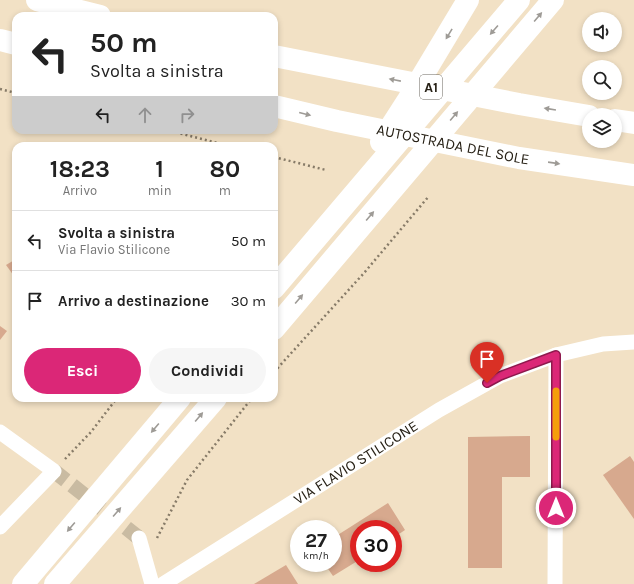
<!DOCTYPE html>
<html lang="it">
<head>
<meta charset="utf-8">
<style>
  :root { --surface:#fff; --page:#f6f6f6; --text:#222; --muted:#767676; --line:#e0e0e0; --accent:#db2777 }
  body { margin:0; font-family:Karla,sans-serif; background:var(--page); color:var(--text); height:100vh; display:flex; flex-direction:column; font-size:15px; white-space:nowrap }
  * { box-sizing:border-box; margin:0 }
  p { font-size:13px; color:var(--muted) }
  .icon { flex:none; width:22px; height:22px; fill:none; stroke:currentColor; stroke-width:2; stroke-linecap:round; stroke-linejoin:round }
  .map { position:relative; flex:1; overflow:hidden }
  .details { position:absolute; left:12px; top:142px; width:266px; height:260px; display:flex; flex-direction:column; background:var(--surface); border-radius:12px; box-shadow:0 2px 6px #0003 }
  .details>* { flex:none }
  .hud { position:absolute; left:12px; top:12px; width:266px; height:122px; border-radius:12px; box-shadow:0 2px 6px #0003; background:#fff; color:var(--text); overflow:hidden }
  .buttons { position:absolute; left:582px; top:12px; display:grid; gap:8px }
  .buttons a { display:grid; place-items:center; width:40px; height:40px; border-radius:50%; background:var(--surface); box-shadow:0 2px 6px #0003; font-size:20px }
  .speed { position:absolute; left:290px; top:520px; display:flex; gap:8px; font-size:20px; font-weight:700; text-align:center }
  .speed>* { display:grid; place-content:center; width:52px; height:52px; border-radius:50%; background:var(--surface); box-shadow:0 2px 6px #0003; line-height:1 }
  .speed small { font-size:10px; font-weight:400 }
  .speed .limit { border:6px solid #d22; background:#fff; color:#111 }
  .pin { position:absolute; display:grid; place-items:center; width:34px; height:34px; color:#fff; margin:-41px -17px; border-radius:50% 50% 50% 0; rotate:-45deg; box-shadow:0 0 4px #0007 }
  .pin .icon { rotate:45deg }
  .me { position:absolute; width:44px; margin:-22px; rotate:0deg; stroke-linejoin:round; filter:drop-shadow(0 0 3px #0008) }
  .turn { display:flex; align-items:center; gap:14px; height:84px; padding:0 12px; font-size:18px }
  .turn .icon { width:52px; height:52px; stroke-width:2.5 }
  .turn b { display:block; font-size:28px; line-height:34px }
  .lanes { display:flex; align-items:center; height:38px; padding:0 12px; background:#0003; justify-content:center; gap:20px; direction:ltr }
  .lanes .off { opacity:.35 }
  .eta { display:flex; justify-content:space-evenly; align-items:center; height:68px; text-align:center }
  .eta b { font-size:24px; font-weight:700; line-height:28px }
  .cta { display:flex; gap:8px; margin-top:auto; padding:8px 12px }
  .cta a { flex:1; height:46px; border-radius:24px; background:var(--accent); color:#fff; font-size:16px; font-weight:700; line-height:46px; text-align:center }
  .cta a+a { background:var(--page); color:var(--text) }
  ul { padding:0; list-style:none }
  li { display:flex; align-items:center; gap:12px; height:60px; padding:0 12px; border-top:1px solid var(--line) }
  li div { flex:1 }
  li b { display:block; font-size:15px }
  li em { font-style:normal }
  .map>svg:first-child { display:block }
  .building { fill:#d7a98e }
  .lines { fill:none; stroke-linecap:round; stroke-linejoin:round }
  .street-tunnel { stroke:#c9bba2; stroke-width:15; stroke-dasharray:15 8; stroke-linecap:butt }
  .path { stroke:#877b68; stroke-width:2.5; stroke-dasharray:2 3; stroke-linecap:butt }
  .street { stroke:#fff; stroke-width:15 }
  .highway { stroke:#fff; stroke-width:22 }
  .oneway { fill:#9e9b96 }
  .route-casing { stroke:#8e194d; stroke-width:10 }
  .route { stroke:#db2777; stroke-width:7 }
  .slow { stroke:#f59e0b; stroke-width:7 }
  .labels { text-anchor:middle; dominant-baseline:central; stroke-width:3; stroke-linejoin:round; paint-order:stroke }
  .shield { fill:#fff; stroke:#68645c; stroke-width:1 }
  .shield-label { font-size:14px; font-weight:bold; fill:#272116 }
  .street-label { font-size:15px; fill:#272116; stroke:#fff }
</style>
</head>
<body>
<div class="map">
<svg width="634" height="584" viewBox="0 0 634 584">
  <rect width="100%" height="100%" fill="#f2e1c5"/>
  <g class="building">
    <path d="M16 259V275L14 276 6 265Z"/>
    <path d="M0 326 7 331 0 340Z"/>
    <path d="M530 436V477H502V568H468V437Z"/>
    <path d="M630 456 634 462V519L603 475Z"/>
    <path d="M388 503 405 530 393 538V529H359V560L333 576 324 563H333V538Z"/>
    <path d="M286 565 298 584H254Z"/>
  </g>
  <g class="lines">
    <path class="street-tunnel" d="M54 471 139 538"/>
    <g class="path">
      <path d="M0 89 16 93"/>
      <path d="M166 130 230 146"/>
      <path d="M274 157 326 170"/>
      <path d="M274 372 364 273 429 196"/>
      <path d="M65 459 91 432 117 398"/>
      <path d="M157 538 187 480 252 398"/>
    </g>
    <g class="street">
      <path d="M0 432 54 471 0 527"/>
      <path d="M139 538 152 584"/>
      <path id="s1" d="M163 584 439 410 500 376 556 355 603 344 634 342"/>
      <path d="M555 584 556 355"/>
    </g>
    <g class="highway">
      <path d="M37 0 100 16"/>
      <path d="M0 40 16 44"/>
      <path d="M274 56 519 104 589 116"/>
      <path id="s2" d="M274 106 337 121 519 158 634 175"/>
      <path d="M615 120 634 123"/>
      <path d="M381 142 408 100 468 0"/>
      <path d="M274 288 519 0"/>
      <path d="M274 329 553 0"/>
      <path d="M23 584 180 398"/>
      <path d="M55 584 216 398"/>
    </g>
  </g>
  <defs><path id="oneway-solid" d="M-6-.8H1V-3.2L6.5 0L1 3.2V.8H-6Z"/></defs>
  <g class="oneway">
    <use href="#oneway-solid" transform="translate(538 17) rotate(-50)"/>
    <use href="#oneway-solid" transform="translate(494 30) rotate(131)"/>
    <use href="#oneway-solid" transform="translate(449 34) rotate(121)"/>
    <use href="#oneway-solid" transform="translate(395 80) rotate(-169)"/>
    <use href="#oneway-solid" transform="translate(550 109) rotate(-171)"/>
    <use href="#oneway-solid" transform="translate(305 114) rotate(14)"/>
    <use href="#oneway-solid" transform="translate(454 116) rotate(-50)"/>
    <use href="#oneway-solid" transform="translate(554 163) rotate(8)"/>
    <use href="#oneway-solid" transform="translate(370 216) rotate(-50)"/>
    <use href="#oneway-solid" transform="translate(299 299) rotate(-50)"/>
    <use href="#oneway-solid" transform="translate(199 417) rotate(-50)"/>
    <use href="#oneway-solid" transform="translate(155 428) rotate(130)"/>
    <use href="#oneway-solid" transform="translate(117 512) rotate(-49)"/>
    <use href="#oneway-solid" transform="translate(71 527) rotate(130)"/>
  </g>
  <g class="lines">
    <g class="route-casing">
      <path id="route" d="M487 383 500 376 556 355V508"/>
    </g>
    <use href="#route" class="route"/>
    <path class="slow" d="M556 437V391"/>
  </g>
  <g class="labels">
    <rect class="shield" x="420" y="75" width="22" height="24" rx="3"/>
    <g class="shield-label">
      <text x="431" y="87">A1</text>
    </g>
    <g class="street-label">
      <text stroke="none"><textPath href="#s2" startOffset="183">AUTOSTRADA DEL SOLE</textPath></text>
      <text stroke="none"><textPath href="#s1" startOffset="228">VIA FLAVIO STILICONE</textPath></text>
    </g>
  </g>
</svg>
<div class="buttons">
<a><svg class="icon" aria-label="sound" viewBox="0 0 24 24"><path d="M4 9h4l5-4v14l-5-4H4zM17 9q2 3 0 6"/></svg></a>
<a><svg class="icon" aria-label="search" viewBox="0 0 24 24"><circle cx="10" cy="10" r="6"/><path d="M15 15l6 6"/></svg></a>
<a><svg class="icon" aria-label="layers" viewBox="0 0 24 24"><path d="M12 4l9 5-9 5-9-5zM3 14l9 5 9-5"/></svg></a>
</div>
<div class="speed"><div>27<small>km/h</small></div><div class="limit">30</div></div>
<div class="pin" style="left:487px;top:383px;background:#d93025"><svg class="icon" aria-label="arrive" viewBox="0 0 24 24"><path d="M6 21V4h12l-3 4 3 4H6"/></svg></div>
<svg class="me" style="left:556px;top:508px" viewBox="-20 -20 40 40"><circle r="17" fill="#db2777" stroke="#fff" stroke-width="3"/><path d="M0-11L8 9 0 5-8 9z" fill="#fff"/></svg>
<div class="hud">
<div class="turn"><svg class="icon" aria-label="left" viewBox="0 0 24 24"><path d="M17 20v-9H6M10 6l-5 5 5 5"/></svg><div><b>50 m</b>Svolta a sinistra</div></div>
<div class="lanes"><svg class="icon" aria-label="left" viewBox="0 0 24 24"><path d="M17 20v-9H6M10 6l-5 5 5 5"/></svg><svg class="icon off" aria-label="ahead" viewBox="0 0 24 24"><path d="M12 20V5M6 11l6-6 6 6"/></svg><svg class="icon off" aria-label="right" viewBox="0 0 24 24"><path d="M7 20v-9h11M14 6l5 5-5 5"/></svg></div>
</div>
<section class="details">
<div class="eta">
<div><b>18:23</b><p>Arrivo</p></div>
<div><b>1</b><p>min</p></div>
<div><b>80</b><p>m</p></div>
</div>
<ul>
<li><svg class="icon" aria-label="left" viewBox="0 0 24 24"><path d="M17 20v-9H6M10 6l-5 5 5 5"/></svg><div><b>Svolta a sinistra</b><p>Via Flavio Stilicone</p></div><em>50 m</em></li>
<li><svg class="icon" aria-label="arrive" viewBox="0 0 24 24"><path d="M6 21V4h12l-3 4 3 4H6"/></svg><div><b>Arrivo a destinazione</b></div><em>30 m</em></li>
</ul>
<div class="cta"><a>Esci</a><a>Condividi</a></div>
</section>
</div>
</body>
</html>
